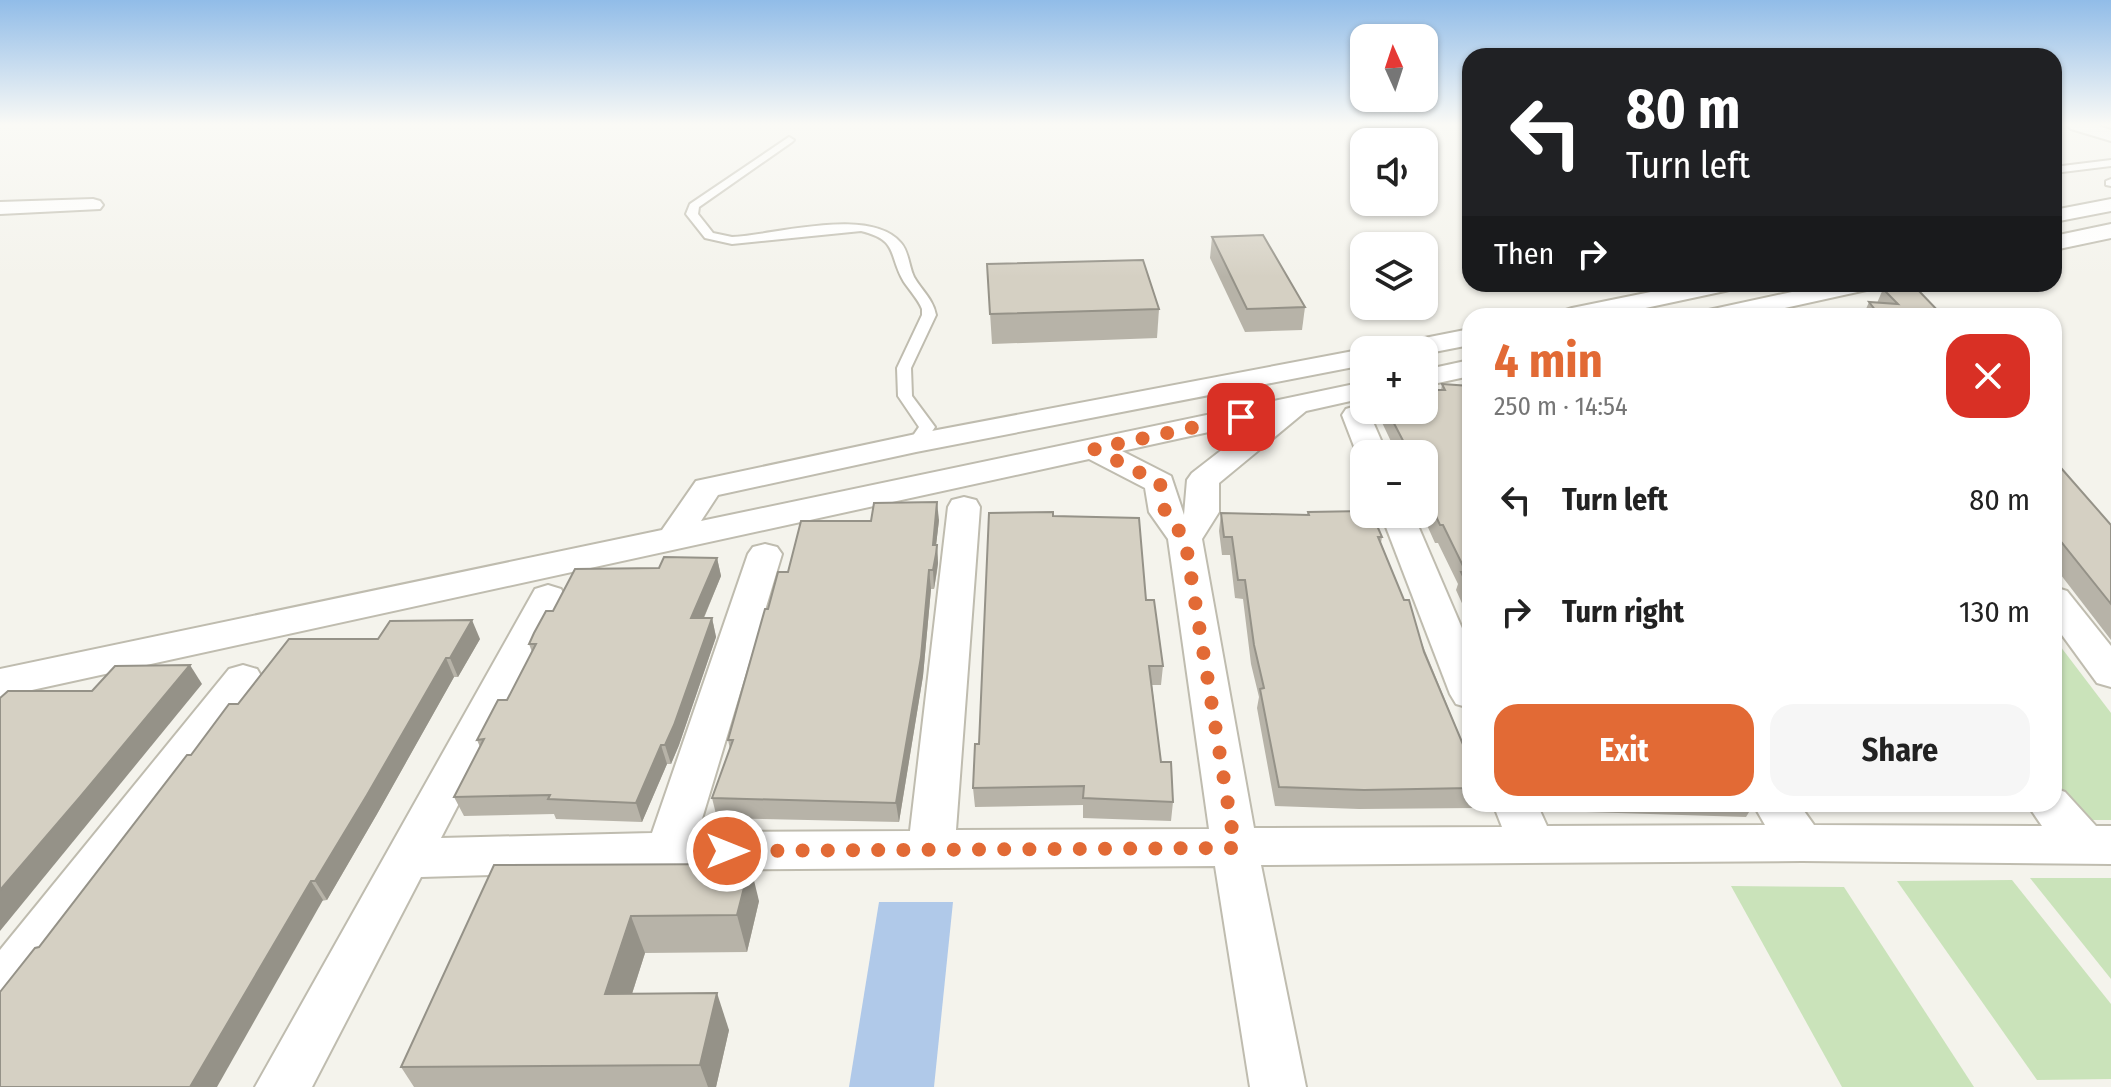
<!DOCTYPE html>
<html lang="en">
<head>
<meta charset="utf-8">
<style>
  :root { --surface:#fff; --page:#f6f6f6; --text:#222; --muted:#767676; --accent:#e26a35 }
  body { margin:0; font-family:"Fira Sans Condensed",sans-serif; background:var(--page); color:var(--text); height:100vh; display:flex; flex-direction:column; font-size:30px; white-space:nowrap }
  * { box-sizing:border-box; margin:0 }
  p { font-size:26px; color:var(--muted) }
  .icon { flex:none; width:44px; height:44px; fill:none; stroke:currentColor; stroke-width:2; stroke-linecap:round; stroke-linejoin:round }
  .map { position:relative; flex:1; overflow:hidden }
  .sheet { position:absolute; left:1462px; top:308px; width:600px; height:504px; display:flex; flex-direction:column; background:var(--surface); border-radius:24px; box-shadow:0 2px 6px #0004 }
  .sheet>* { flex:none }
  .guide { position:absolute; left:1462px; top:48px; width:600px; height:244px; border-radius:24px; box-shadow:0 2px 6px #0004; background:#202124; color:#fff; overflow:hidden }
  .needle { width:52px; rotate:357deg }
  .buttons { position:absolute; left:1350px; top:24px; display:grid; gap:16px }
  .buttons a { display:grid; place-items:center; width:88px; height:88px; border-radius:16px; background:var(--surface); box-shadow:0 2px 6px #0004; font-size:40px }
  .pin { position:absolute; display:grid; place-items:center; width:68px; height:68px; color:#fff; margin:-34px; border-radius:16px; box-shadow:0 4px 12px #0006 }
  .me { position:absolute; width:88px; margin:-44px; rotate:90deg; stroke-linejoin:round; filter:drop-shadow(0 0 6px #0008) }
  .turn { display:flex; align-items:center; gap:28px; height:168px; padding:0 32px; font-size:36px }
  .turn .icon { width:104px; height:104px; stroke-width:2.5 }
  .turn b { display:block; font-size:56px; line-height:68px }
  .then { display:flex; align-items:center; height:76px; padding:0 32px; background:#0003; gap:16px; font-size:30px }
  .round { display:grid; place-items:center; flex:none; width:84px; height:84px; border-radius:24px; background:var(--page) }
  .summary { display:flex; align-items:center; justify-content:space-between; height:136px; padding:0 32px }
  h1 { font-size:48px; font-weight:700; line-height:60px; color:var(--accent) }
  .primary-button { display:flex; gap:16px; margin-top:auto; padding:16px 32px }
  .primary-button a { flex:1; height:92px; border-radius:24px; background:var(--accent); color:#fff; font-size:32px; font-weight:700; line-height:92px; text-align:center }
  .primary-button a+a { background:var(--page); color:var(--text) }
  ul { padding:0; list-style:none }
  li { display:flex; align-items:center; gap:24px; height:112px; padding:0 32px }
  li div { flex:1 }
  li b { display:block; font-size:30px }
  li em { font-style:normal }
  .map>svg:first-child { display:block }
  .green { fill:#cae3ba }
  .water { fill:#b0c9e9 }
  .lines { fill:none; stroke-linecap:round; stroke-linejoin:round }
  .lane-casing { stroke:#bfbcaf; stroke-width:4 }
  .street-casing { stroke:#bfbcaf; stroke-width:4 }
  .lane { fill:#fff; fill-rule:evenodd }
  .street { fill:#fff; fill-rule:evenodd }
  .wall { fill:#b7b3a8 }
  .shaded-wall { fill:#959288 }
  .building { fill:#d5d0c3; stroke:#959288; stroke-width:2 }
  .route { stroke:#e26a35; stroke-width:14; stroke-dasharray:0 25.2 }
</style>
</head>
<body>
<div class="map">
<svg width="2111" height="1087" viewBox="0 0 2111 1087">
  <rect width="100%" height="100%" fill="#f4f3ec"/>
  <g class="green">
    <path d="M2054 638 2111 713V820H2084L2054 785Z"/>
    <path d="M2030 878H2111V979Z"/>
    <path d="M2012 880 2111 1004V1079L2037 1080 1897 881Z"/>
    <path d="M1731 886 1844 887 1974 1087H1842Z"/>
  </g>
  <path class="water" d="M879 902H953L934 1087H849Z"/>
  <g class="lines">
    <g class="lane-casing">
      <g id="lane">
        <path d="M789 137 794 140 792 142 699 207 698 214 713 233 732 237C775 235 870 206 901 243 909 252 909 267 914 277 922 291 933 299 936 315L911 368 912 396 935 427 922 446 916 448 908 443 919 427 898 396 897 368 922 315V309C918 299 910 291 904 282 888 255 899 240 861 231L732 244 705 238 686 214 690 204Z"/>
        <path d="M2111 160V166L2054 173V167Z"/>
        <path d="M2111 179V186L2106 185V181Z"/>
      </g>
    </g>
    <g class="street-casing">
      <g id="street">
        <path d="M2068 125H2095L2111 130V141L2071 129Z"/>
        <path d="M93 199 100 201 103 205 100 209 0 214V202Z"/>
        <path d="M2111 199V211L2054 222V210Z"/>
        <path d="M2111 224V238L2054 250V236Z"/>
        <path d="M1690 284H1737L1733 289 1725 291 1608 316H1559L1563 311 1572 308Z"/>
        <path d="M1829 284H1875L1871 289 1748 316H1700L1704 311Z"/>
        <path d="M1470 329V345L1424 354V350H1390L1394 344Z"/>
        <path d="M1364 349 1368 350H1364V365L916 452 718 495 701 521 1364 382V398L1306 411 1219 483V512L1202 539 1254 828 1502 827 1493 804H1537L1547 826 1765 825 1753 804H1799L1814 825 2042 826 2027 804H2054V788L2065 792 2096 826H2111V864L1802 861 1261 865 1306 1087H1250L1215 866 669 870 421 877 312 1087H255L535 589 548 585 561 589 566 597 441 838 652 833 748 554 753 547 765 544 777 547 782 554 698 832 910 831 948 507 952 500 964 497 976 500 980 507 956 830 1209 829 1168 539 1149 512 1145 488 1089 459 0 697V669L662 530 696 481 916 434ZM1259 421 1192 473 1187 480 1184 515 1171 476 1122 451Z"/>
        <path d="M1470 360V376L1424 386V370Z"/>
        <path d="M1356 406 1367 410 1370 415 1387 454H1364V461L1357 454 1342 415 1346 409Z"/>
        <path d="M1381 514H1413L1470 647V708L1456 704 1450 694Z"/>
        <path d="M2054 587 2067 591 2111 646V687L2097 683 2054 624Z"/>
        <path d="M243 665 257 669 263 679 257 689 18 1006 0 1012V950L229 669Z"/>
      </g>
    </g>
    <use href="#lane" class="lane"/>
    <use href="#street" class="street"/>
  </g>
  <g class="wall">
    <path d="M1212 237 1305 307 1302 330 1245 332 1210 258Z"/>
    <path d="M987 264 1159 309 1157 338 992 344Z"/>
    <path d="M1883 289 1943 316H1863L1869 302 1877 303Z"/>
    <path d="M1442 384 1470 386V621L1456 590 1458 584 1438 543H1435L1422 514H1424V454H1397L1376 410H1424L1441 390Z"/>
    <path d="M2054 460 2111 525V640L2054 566Z"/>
    <path d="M1308 512 1382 537 1381 543 1470 761V804H1476L1475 808 1359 809 1275 806 1257 708 1259 697 1251 664 1243 599 1235 598 1230 555H1222L1219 531 1221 513 1307 515Z"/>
    <path d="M1053 516 1146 600 1163 666 1161 685H1152L1161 762 1173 802 1171 821 1083 818V805L975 807 973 788 979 744Z"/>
    <path d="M939 520 936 545H937L938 563 937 572 934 589H931L923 676 899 822 717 818 712 798 730 749 728 740 768 609 788 572Z"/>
    <path d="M717 558 721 576 704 618H712L716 637 679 745 671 764H667L642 822 556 819 554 814 464 816 454 797 480 747 477 740 507 700 532 652 529 644 553 611 659 568Z"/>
    <path d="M480 639 458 677H454L377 814 327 900 39 947 191 755 238 704Z"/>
    <path d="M1551 804H1754L1746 817 1554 811Z"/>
    <path d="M1808 804H2016L2015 805 1812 809Z"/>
    <path d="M494 865 759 901 747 952 645 953 632 994 729 1030 716 1087H414L401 1067Z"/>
  </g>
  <g class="shaded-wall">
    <path d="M937 502 939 520 934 563 933 545Z"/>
    <path d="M937 545 938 563 934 589 933 570Z"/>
    <path d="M717 558 721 576 696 636 691 618Z"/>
    <path d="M929 570 931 589 923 676 899 822 896 803Z"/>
    <path d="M712 618 716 637 679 745 671 764 665 745Z"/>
    <path d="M472 620 480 639 458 677 450 658Z"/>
    <path d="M446 658 454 677 377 814 327 900 315 881Z"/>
    <path d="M190 665 202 684 0 931V890Z"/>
    <path d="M661 745 667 764 642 822 636 803Z"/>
    <path d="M750 864 759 901 747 952 737 915Z"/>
    <path d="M311 881 323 900 217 1087H190Z"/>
    <path d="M631 916 645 953 620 1031 605 994Z"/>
    <path d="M717 993 729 1030 716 1087H708L700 1065Z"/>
  </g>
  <g class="building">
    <path d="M1263 235 1305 307 1247 309 1212 237Z"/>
    <path d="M1143 260 1159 309 990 314 987 264Z"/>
    <path d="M1883 289 1919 291 1943 316H1880L1869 302 1898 304Z"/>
    <path d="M1442 384 1470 386V591L1461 572H1466L1443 525H1440L1424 490V454H1410L1387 410H1424V390H1445Z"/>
    <path d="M2054 460 2111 525V604L2054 533Z"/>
    <path d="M937 502 933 545H937L936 554 933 570H929L921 657 896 803 712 798 733 740H728L765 609H768L778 572H788L801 521H871L874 503Z"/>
    <path d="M1364 511V514H1372L1382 537H1378L1404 600H1409L1424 652 1470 761V788L1364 790 1279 787 1260 689 1264 688 1254 645 1245 580H1238L1232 537H1224L1221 513 1309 515 1308 512Z"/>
    <path d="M1053 512V516L1139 518 1146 600H1154L1163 666H1149L1161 762H1171L1173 802 1083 798 1084 786 973 788 975 744H979L989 513Z"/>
    <path d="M664 557 717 558 691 618H712L674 725 665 745H661L636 803 548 799 550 795 454 797 484 739 477 740 498 700H507L536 644H529L534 633 546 611H553L575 569 659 568Z"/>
    <path d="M472 620 450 658H446L367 795 315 881H311L190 1087H0V992L35 948 39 947 187 755H191L229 704H238L289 639H378L390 621Z"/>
    <path d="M190 665 80 797 0 890V698L8 691H92L115 666Z"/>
    <path d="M750 864 737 915 631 916 605 994 717 993 700 1065 401 1067 494 865Z"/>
  </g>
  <linearGradient id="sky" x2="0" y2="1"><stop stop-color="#91bce8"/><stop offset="0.45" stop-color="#fafaf6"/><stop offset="1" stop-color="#fafaf6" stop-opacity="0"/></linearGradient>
  <rect width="2111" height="277" fill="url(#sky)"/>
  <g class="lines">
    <path class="route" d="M727 851 1235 848 1185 539 1165 512 1160 483 1094 449 1241 417"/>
  </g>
</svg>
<div class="buttons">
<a><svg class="needle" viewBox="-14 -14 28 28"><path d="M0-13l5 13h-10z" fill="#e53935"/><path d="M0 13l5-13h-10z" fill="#767676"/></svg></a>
<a><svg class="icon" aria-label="sound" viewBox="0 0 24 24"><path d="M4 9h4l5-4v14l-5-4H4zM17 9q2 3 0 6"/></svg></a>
<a><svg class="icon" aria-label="layers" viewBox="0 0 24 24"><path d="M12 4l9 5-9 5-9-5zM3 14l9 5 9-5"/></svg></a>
<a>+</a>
<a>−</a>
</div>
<div class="pin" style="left:1241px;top:417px;background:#d93025"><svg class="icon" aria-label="arrive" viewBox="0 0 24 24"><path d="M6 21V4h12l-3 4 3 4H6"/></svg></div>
<svg class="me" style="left:727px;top:851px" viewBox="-20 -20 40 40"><circle r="17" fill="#e26a35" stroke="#fff" stroke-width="3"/><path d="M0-11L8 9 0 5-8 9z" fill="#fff"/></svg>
<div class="guide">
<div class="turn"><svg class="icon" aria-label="left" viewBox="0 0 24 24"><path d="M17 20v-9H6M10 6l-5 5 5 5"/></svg><div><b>80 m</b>Turn left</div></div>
<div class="then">Then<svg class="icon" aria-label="right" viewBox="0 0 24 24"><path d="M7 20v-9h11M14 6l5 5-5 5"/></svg></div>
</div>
<section class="sheet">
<div class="summary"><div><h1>4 min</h1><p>250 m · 14:54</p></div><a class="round" style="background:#d93025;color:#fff"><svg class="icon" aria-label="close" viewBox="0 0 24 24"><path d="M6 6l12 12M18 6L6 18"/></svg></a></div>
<ul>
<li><svg class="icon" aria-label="left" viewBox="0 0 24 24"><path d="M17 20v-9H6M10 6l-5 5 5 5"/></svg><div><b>Turn left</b></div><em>80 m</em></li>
<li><svg class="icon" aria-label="right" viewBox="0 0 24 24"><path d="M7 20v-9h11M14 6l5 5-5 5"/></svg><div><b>Turn right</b></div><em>130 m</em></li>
</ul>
<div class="primary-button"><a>Exit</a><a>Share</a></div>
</section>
</div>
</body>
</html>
